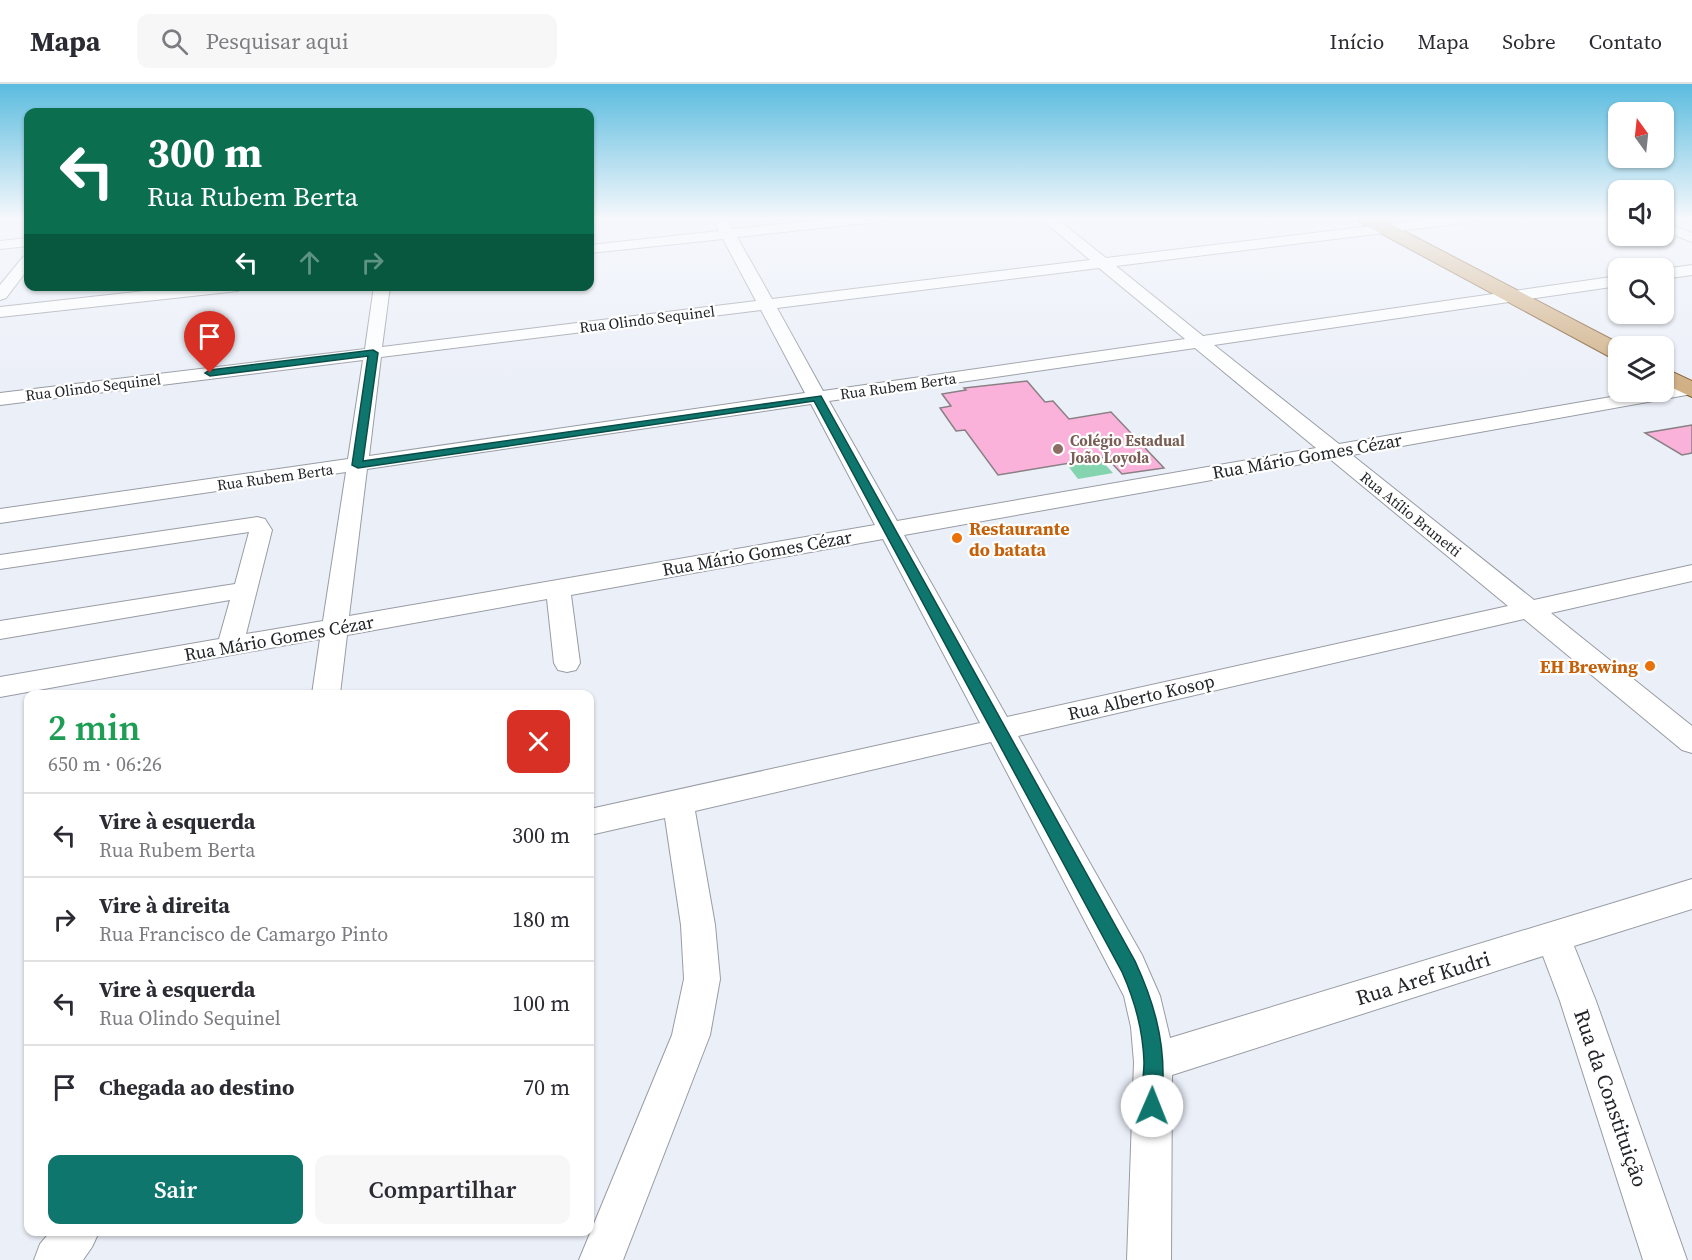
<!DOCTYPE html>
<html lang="pt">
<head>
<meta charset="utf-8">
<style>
  :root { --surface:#fff; --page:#f7f7f7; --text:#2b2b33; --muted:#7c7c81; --line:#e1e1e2; --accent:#0f766e }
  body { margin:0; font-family:"Source Serif 4",serif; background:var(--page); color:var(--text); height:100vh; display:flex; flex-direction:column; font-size:22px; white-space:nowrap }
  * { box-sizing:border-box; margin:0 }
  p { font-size:20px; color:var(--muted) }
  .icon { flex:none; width:33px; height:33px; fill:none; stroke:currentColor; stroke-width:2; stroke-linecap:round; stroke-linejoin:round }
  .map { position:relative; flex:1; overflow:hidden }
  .details { position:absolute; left:24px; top:606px; width:570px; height:546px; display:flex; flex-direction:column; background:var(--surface); border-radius:12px; box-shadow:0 2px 4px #0004 }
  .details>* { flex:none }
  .hud { position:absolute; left:24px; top:24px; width:570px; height:183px; border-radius:12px; box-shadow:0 2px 4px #0004; background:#0b6e4f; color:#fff; overflow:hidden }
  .needle { width:39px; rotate:345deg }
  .controls { position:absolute; left:1608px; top:18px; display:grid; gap:12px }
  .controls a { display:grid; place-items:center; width:66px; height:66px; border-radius:12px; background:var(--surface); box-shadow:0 2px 4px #0004; font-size:30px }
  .pin { position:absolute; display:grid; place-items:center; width:51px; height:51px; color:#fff; margin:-62px -26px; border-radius:50% 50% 50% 0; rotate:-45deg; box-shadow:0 0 6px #0007 }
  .pin .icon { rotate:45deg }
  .me { position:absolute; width:66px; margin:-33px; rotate:1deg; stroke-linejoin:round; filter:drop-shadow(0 0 4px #0008) }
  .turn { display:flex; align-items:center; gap:21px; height:126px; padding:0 24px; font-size:27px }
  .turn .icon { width:78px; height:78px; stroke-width:2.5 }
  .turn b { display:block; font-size:42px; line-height:51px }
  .lanes { display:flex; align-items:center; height:57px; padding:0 24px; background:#0003; justify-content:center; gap:30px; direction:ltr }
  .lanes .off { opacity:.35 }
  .round { display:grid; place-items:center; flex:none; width:63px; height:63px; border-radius:12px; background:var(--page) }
  .summary { display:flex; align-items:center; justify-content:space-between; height:102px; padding:0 24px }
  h1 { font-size:36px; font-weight:600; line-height:45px; color:#1e9e55 }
  .cta { display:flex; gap:12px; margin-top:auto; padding:12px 24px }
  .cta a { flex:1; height:69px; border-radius:12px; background:var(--accent); color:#fff; font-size:24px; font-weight:600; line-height:69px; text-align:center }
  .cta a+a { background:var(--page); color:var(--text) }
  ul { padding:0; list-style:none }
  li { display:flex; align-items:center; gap:18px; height:84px; padding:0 24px; border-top:2px solid var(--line) }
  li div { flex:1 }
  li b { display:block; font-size:22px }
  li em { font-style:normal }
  header { display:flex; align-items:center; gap:36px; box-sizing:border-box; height:84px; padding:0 30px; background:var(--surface); border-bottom:2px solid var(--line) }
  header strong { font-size:28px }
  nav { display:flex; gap:33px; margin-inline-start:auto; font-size:21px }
  .search { width:420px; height:54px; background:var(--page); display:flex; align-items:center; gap:15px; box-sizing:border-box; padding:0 21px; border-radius:12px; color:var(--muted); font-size:22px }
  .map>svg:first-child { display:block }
  .green { fill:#84d4af }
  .building { fill:#fab2da; stroke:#898084; stroke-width:1.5 }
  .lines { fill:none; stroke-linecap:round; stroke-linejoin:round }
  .minor-casing { stroke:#989ca4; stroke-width:2 }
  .major-casing { stroke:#805d2f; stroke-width:2 }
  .minor { fill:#fff; fill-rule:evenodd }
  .major { fill:#d1b085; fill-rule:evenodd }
  .route { fill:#0f766e; stroke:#0a4d48; stroke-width:1.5 }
  .education-dot { fill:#8d6e63; stroke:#fff; stroke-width:2 }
  .food-dot { fill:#e8710a; stroke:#fff; stroke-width:2 }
  .labels { text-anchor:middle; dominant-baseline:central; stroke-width:4.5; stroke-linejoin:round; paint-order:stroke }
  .far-street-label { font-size:15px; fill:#222427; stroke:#fff }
  .far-education-label { font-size:15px; font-weight:bold; fill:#785e54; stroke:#fff; text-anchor:start }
  .street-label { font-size:18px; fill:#222427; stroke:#fff }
  .food-label { font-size:18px; font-weight:bold; fill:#c56008; stroke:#fff; text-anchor:start }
  .near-street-label { font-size:21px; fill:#222427; stroke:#fff }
</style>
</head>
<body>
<header>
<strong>Mapa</strong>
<div class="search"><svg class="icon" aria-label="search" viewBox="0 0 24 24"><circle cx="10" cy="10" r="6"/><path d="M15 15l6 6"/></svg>Pesquisar aqui</div>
<nav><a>Início</a><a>Mapa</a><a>Sobre</a><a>Contato</a></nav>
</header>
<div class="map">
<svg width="1692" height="1176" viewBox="0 0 1692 1176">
  <rect width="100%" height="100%" fill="#ebeff8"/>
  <path class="green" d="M1102 377 1113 389 1078 395 1068 382Z"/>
  <g class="building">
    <path d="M1027 297 1045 318 1053 317 1069 335 1111 328 1164 384 1122 390 1106 373 998 391 965 346 956 347 940 324 951 322 942 310 966 306 964 304Z"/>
    <path d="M1692 341V369L1682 371 1645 349Z"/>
  </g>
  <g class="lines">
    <g class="minor-casing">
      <g id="minor">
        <path d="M712 134H726L732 145 838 134H885L878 138 737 153 772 215 1090 176 1040 134H1056L1106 174 1437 134H1479L1472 138 1116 182 1203 252 1618 192V202L1214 261 1339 360 1640 308H1664V303L1692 298V310L1352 371 1534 516 1692 481V497L1551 529 1692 642V669L1682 666 1524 535 1018 652 1142 871 1160 912 1170 954 1692 795V825L1574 862 1596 917 1687 1176H1643L1560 917 1543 872 1172 991 1171 1176H1127L1134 978 1131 943 1124 912 991 658 695 727 715 841 720 895 710 951 623 1176H579L672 951 684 895 681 841 665 734 590 751V725L980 639 883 455 571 511 580 579 576 586 567 588 558 586 554 579 547 515 347 551 340 610H312L320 555 0 613V593L219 555 230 516 0 555V537L235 500 249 448 0 485V471L257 433 265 435 272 446 246 550 323 537 346 388 0 439V425L348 375 363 276 0 321V309L365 265 374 202H390L382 263 756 217 723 155 590 169V161L719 147ZM1099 184 1185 255 823 307 777 224ZM761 226 805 309 369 372 381 273ZM1195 264 1316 364 897 437 829 317ZM811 320 875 441 349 532 367 385ZM1330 375 1508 522 1007 633 904 451Z"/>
        <path d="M1664 138 1692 149V158L1664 147Z"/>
        <path d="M28 154V162L0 165V157Z"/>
        <path d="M28 171V185L6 214 0 216V201L23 173Z"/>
        <path d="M1692 181V191L1664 195V185Z"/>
        <path d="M190 202H246L238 207 0 233V223Z"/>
        <path d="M50 1148H99L92 1163 83 1176H34L40 1160Z"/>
      </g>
    </g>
    <g class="major-casing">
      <g id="major">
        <path d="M1358 134H1379L1624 262H1618V274L1610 273 1360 138Z"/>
        <path d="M1664 284 1692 297V313L1664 300Z"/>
      </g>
    </g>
    <use href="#minor" class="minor"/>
    <use href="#major" class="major"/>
  </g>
  <linearGradient id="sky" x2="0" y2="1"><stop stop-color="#5bbcdf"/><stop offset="0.45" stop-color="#f6f8fc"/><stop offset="1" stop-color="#f6f8fc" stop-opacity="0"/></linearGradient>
  <rect width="1692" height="299" fill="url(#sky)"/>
  <path class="route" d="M373 266 378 269 363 377 821 312 1135 877C1153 916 1164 953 1163 996 1163 1008 1164 1019 1160 1029L1152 1032 1145 1029C1139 1014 1144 995 1144 978 1143 946 1135 917 1122 888L814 317 358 384 352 381 368 272 210 292 205 289 210 286Z"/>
  <circle class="education-dot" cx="1058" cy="365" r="6"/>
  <g class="food-dot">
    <circle cx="957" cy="454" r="6"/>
    <circle cx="1650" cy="582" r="6"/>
  </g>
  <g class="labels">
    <g class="far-street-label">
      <text transform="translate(647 235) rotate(-7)">Rua Olindo Sequinel</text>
      <text transform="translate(898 302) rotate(-8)">Rua Rubem Berta</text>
      <text transform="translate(93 303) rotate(-7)">Rua Olindo Sequinel</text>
      <text transform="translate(275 393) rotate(-8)">Rua Rubem Berta</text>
      <text transform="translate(1411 430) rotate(39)">Rua Atílio Brunetti</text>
    </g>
    <g class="far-education-label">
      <text x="1070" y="356">Colégio Estadual<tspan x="1070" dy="17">João Loyola</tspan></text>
    </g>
    <g class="street-label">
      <text transform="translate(1307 372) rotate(-10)">Rua Mário Gomes Cézar</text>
      <text transform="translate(757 469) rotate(-10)">Rua Mário Gomes Cézar</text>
      <text transform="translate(279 554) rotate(-10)">Rua Mário Gomes Cézar</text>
      <text transform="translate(1141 613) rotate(-13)">Rua Alberto Kosop</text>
    </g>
    <g class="food-label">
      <text x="969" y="444">Restaurante<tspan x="969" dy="21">do batata</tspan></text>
      <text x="1638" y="582" text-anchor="end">EH Brewing</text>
    </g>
    <g class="near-street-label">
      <text transform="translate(1423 894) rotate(-17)">Rua Aref Kudri</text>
      <text transform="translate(1611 1014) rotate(71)">Rua da Constituição</text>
    </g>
  </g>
</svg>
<div class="controls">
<a><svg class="needle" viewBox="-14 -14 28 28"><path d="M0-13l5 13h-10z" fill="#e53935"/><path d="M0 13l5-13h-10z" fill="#7c7c81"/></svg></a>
<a><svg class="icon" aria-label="sound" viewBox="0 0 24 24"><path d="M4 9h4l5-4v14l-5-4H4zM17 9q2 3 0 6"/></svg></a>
<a><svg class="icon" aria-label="search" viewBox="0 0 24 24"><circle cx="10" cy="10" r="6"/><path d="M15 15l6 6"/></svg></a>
<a><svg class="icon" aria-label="layers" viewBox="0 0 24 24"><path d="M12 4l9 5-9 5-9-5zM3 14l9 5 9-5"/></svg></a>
</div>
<div class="pin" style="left:210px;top:289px;background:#d93025"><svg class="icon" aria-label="arrive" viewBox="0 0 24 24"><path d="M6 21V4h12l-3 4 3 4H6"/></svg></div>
<svg class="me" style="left:1152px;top:1022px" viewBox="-20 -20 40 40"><circle r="19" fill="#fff"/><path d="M0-13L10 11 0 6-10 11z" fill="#0f766e"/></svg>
<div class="hud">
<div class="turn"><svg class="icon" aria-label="left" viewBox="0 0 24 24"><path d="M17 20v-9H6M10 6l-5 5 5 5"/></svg><div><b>300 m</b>Rua Rubem Berta</div></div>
<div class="lanes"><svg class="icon" aria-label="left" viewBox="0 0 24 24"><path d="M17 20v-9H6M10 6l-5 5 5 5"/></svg><svg class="icon off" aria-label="ahead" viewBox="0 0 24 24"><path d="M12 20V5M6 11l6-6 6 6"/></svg><svg class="icon off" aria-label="right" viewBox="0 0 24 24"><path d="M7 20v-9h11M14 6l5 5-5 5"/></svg></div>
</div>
<section class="details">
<div class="summary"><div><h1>2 min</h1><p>650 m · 06:26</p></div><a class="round" style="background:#d93025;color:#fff"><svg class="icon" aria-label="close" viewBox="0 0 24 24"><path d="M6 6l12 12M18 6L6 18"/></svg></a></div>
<ul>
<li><svg class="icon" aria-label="left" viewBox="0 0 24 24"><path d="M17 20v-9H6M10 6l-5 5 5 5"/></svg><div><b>Vire à esquerda</b><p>Rua Rubem Berta</p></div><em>300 m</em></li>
<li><svg class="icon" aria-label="right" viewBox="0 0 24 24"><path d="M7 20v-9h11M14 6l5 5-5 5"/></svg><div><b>Vire à direita</b><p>Rua Francisco de Camargo Pinto</p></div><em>180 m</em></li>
<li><svg class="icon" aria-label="left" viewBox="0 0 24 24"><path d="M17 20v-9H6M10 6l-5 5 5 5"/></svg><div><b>Vire à esquerda</b><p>Rua Olindo Sequinel</p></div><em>100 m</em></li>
<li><svg class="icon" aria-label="arrive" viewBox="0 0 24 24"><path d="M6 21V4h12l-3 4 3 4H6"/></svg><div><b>Chegada ao destino</b></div><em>70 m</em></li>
</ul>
<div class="cta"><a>Sair</a><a>Compartilhar</a></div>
</section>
</div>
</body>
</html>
